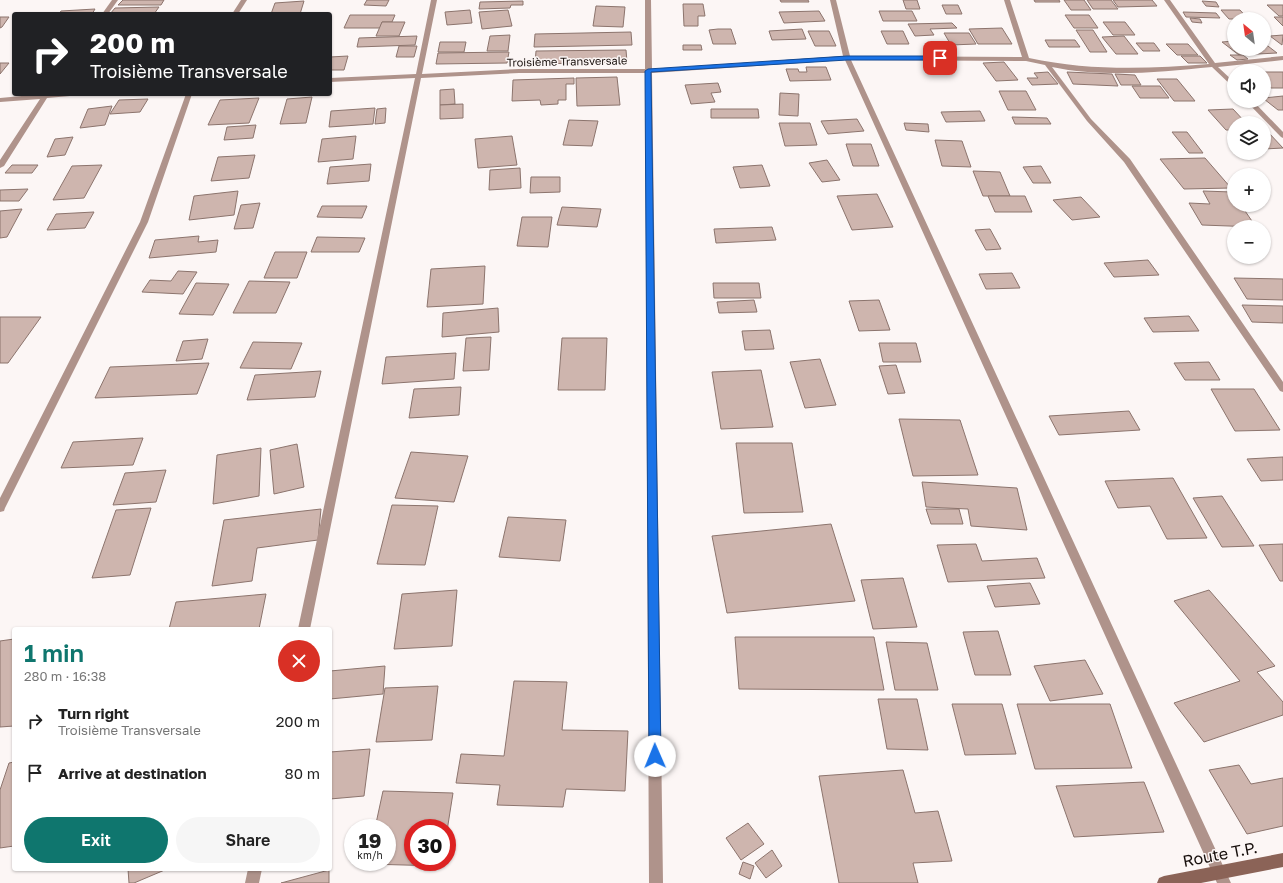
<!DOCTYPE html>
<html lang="en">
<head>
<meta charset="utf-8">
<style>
  :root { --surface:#fff; --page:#f6f6f6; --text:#222; --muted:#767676; --accent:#0f766e }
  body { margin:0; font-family:"Golos Text",sans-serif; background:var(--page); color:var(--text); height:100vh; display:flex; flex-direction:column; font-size:15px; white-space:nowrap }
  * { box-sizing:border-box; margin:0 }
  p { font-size:13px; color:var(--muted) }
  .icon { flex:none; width:22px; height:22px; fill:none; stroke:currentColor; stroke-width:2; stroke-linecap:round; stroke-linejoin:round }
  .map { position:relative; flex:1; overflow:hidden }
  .panel { position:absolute; left:12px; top:627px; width:320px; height:244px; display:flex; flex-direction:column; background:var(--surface); border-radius:4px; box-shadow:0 1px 3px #0004 }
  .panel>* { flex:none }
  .banner { position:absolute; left:12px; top:12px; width:320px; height:84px; border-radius:4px; box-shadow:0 1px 3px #0004; background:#202124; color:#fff; overflow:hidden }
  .needle { width:26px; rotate:331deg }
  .buttons { position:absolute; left:1227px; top:12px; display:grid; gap:8px }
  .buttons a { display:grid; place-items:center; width:44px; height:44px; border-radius:50%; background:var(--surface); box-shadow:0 1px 3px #0004; font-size:20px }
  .speed { position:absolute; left:344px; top:819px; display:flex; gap:8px; font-size:20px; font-weight:700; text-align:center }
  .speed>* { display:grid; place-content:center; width:52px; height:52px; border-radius:50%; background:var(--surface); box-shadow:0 1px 3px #0004; line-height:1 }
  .speed small { font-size:10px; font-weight:400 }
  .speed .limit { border:6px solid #d22; background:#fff; color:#111 }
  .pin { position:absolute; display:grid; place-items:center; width:34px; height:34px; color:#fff; margin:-17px; border-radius:8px; box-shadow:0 2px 6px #0006 }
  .me { position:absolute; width:44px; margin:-22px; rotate:359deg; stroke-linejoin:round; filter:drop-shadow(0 0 3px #0008) }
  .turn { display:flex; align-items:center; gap:14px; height:84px; padding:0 12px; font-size:18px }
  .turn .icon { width:52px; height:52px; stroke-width:2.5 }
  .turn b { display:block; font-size:28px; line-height:34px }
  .round { display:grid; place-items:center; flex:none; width:42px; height:42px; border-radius:21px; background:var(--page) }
  .summary { display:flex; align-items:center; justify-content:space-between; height:68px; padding:0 12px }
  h1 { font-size:24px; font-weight:600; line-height:30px; color:var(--accent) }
  .action { display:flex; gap:8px; margin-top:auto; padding:8px 12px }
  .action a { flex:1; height:46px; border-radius:24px; background:var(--accent); color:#fff; font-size:16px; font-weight:600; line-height:46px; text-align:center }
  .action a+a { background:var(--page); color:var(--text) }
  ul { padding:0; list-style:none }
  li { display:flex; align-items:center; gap:12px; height:52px; padding:0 12px }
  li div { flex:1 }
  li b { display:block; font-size:15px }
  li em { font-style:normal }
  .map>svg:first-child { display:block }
  .building { fill:#ceb5ae; stroke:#8c746d }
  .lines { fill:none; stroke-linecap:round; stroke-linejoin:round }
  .street { fill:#af938b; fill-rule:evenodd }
  .secondary { fill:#8b6357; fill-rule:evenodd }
  .route { fill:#1a73e8; stroke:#114b97 }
  .labels { text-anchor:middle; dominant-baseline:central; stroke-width:3; stroke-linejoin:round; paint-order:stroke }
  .far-street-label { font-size:11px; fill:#170f0c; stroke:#fcf6f5 }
  .near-street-label { font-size:16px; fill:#170f0c; stroke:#fcf6f5 }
</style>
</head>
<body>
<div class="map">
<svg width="1283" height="883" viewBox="0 0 1283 883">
  <rect width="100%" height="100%" fill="#fcf6f5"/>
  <g class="building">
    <path d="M123 0H164L161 5H118Z"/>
    <path d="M367 0H389L386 6 364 5Z"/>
    <path d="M780 0H808L809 2H781Z"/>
    <path d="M903 0H917L920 9H906Z"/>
    <path d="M1034 0H1059L1060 2H1035Z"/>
    <path d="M1064 0H1084L1091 10H1071Z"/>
    <path d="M1087 0H1111L1118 9H1093Z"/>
    <path d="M1113 0H1152L1157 6 1118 7Z"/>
    <path d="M304 1 300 14H271L275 3Z"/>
    <path d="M523 1V5H511L510 8 479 9 480 2Z"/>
    <path d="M1202 1 1216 2 1219 7 1206 6Z"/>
    <path d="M683 4H703L705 16H698V26H684Z"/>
    <path d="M942 5H958L962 14H946Z"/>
    <path d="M1267 5H1283V16H1279Z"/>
    <path d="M596 6 625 7 623 27 593 26Z"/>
    <path d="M159 7 154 14H110L115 8Z"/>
    <path d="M95 9 92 14H59L61 11Z"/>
    <path d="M470 10 472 23 447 25 445 12Z"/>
    <path d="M508 10 512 26 482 29 479 12Z"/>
    <path d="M1221 10H1240L1248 19H1229Z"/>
    <path d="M819 11 825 21 784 23 779 12Z"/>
    <path d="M879 11H912L917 21H883Z"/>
    <path d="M1183 12 1216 13 1220 18 1186 17Z"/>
    <path d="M350 15H395L392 22H382L380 28H344Z"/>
    <path d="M1065 15H1089L1098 28H1074Z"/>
    <path d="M0 17H9L2 27 0 28Z"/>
    <path d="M1274 17H1283V26Z"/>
    <path d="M1190 18 1200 19 1202 23 1192 22Z"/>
    <path d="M382 22H405L399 36H376Z"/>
    <path d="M1103 22H1125L1135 35H1113Z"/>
    <path d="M952 23 957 28 930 29 934 35 915 36 908 24Z"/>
    <path d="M1002 28 1012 44H978L969 29Z"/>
    <path d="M718 29H731L736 44H713L709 30Z"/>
    <path d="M802 29 806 39 772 40 769 31Z"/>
    <path d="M1076 30H1093L1107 52H1090Z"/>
    <path d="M808 31H829L836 46H815Z"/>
    <path d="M881 31H903L909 44H887Z"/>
    <path d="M631 32 632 45 534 47 535 34Z"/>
    <path d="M944 33H969L976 44 951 45Z"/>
    <path d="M510 35 508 51H487L490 36Z"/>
    <path d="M1283 35 1282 45 1270 36Z"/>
    <path d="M417 36 415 45 357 47 359 38Z"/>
    <path d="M1124 36 1138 54H1116L1102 37Z"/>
    <path d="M1045 40H1075L1080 47H1049Z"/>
    <path d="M1234 41V49H1264V43L1277 53 1239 55 1222 42Z"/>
    <path d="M440 42H466L464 52H438Z"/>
    <path d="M1136 43H1154L1160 51H1143Z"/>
    <path d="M1166 44H1188L1198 55H1177Z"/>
    <path d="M683 45H701L702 50H683Z"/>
    <path d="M399 46H417L414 57H396Z"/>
    <path d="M626 50 627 62 535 64 536 51Z"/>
    <path d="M509 52 507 63 436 64 438 53Z"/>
    <path d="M1230 55H1243L1248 59 1237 60Z"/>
    <path d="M348 56 344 70H330V57Z"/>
    <path d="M1181 56H1200L1207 63H1188Z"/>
    <path d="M1004 62 1018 80 996 81 983 63Z"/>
    <path d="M0 63H9L0 74Z"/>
    <path d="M806 67H826L831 80 790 81 786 69H798L799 72H807Z"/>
    <path d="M1048 72 1058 84 1032 85 1027 78H1038L1034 73Z"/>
    <path d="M1067 72 1112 74 1118 86 1073 84Z"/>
    <path d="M1264 72H1283V88H1271L1264 81Z"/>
    <path d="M1115 74 1135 75 1141 85H1121Z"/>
    <path d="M617 77 620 105 577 106 576 78Z"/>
    <path d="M574 78V84H566V100H558V104L541 105 540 100 512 101 513 80Z"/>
    <path d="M1157 79H1177L1195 101H1174Z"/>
    <path d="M718 83 721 92 711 93 715 102 691 104 685 85Z"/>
    <path d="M1132 86H1160L1169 98H1140Z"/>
    <path d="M454 89 455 104 440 105V90Z"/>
    <path d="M999 91H1026L1036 110H1008Z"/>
    <path d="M780 93 799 94 798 116 779 115Z"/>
    <path d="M1283 96V110H1278L1264 99V98Z"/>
    <path d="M312 97 306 123 280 124 287 99Z"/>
    <path d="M259 98 249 123 208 125 220 100Z"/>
    <path d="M148 99 140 112 110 114 119 100Z"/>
    <path d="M463 104V118L440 119V105Z"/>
    <path d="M112 106 105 125 80 128 88 109Z"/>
    <path d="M375 108 373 124 329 127 331 111Z"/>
    <path d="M386 108 385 123 375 124 377 109Z"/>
    <path d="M711 109H758L759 118H711Z"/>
    <path d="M1233 109 1246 123H1234V130H1226L1208 110Z"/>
    <path d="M980 111 985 121 946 122 941 112Z"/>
    <path d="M1012 117 1047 118 1051 124H1015Z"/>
    <path d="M857 119 864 131 828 134 821 121Z"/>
    <path d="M569 120 598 121 592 146 563 145Z"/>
    <path d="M779 123H810L817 145 785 146Z"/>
    <path d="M904 123 928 124 929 132 906 130Z"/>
    <path d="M256 125 253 138 224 140 227 127Z"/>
    <path d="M1172 132H1187L1203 153H1189Z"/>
    <path d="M1264 132H1268L1283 148 1264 149Z"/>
    <path d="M356 136 353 159 318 162 322 139Z"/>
    <path d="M512 136 517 165 478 168 475 139Z"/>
    <path d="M73 137 65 155 47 157 55 139Z"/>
    <path d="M935 140 962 141 971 167 942 166Z"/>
    <path d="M846 144H871L879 166H853Z"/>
    <path d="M255 155 249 178 211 181 218 157Z"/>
    <path d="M1205 158 1231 188 1184 189 1160 159Z"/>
    <path d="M827 160 840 180 822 182 809 163Z"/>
    <path d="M371 164 369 181 327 184 330 167Z"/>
    <path d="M12 165H38L32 173H5Z"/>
    <path d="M102 165 84 198 53 200 72 166Z"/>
    <path d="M762 165 770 186 740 188 733 167Z"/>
    <path d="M1041 166 1051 183H1033L1023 167Z"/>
    <path d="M520 168 521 188 489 190 490 170Z"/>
    <path d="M973 171 1000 172 1010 196H983Z"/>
    <path d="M531 177H560V192L530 193Z"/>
    <path d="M28 189 19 201H0V190Z"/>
    <path d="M238 191 234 215 189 220 194 196Z"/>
    <path d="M1203 191 1232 192 1234 194V205H1241L1256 227 1202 225 1189 203 1210 204Z"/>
    <path d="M877 194 893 227 852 230 837 196Z"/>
    <path d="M988 196H1025L1032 212H995Z"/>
    <path d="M1081 197 1100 217 1072 220 1053 200Z"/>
    <path d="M260 203 253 228 234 229 241 205Z"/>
    <path d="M322 206H367L362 218 317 217Z"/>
    <path d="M562 207 601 209 597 227 557 225Z"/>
    <path d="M22 209 7 237 0 238V211Z"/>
    <path d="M94 212 85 228 47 230 56 214Z"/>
    <path d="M522 217H552L548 247 517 246Z"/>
    <path d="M772 227 776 240 716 243 714 229Z"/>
    <path d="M990 229 1001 249 986 250 975 230Z"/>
    <path d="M199 236 198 242 218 240 216 252 149 258 155 240Z"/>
    <path d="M317 237 365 238 359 252H311Z"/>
    <path d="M275 252H307L297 278H264Z"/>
    <path d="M1148 260 1159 275 1114 277 1104 263Z"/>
    <path d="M485 266 483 304 427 307 431 269Z"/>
    <path d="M178 271 197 272 183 294 142 292 150 280 171 281Z"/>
    <path d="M1012 273 1020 288 986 289 979 274Z"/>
    <path d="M1234 278 1283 279V300L1247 299Z"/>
    <path d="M249 281 290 282 276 313H233Z"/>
    <path d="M196 283 229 284 213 315 179 314Z"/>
    <path d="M713 283H759L761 298H714Z"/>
    <path d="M754 300 757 312 719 313 717 302Z"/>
    <path d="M879 300 890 330 859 331 849 301Z"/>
    <path d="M1242 305 1283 306V323L1252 322Z"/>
    <path d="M498 308 499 332 442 337 443 313Z"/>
    <path d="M1189 316 1199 331 1153 332 1144 318Z"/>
    <path d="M0 317H41L8 363H0Z"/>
    <path d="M770 330 774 349 745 350 742 331Z"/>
    <path d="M491 337 489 370 463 371 466 338Z"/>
    <path d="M562 338H607L605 390H558Z"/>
    <path d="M208 339 202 359 176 361 183 341Z"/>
    <path d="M253 342 302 343 291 369 240 368Z"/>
    <path d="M879 343H916L921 362H883Z"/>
    <path d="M456 353 454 379 382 384 386 357Z"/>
    <path d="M820 359 836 405 805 408 790 362Z"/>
    <path d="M1209 362 1220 380H1185L1174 363Z"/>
    <path d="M209 363 197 394 95 398 110 367Z"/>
    <path d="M896 365 905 393 888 394 879 366Z"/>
    <path d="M761 370 773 427 721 429 712 372Z"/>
    <path d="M321 371 315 397 247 400 255 375Z"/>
    <path d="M461 387 459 415 409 418 414 389Z"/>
    <path d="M1211 389H1254L1280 430 1235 431Z"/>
    <path d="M1129 411 1140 430 1059 435 1049 416Z"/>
    <path d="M899 419 960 420 978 475 913 476Z"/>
    <path d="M143 438 133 465 61 468 73 442Z"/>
    <path d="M736 443H792L803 512 744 513Z"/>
    <path d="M297 444 304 487 274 494 270 450Z"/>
    <path d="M261 448 259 496 213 504 217 455Z"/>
    <path d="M411 452 468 456 454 502 395 498Z"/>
    <path d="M1283 457V480L1261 481 1247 459Z"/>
    <path d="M166 470 156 502 113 505 125 473Z"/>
    <path d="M1173 478 1207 538 1167 539 1150 506 1118 508 1105 481Z"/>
    <path d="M922 482 1017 488 1027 530 971 526 968 509 926 507Z"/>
    <path d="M1222 496 1254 546 1222 547 1193 498Z"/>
    <path d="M392 505 438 506 425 565 377 564Z"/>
    <path d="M151 508 130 575 92 578 116 510Z"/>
    <path d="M321 509 318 540 257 548 252 581 212 586 224 520Z"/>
    <path d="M926 509H959L963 524H931Z"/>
    <path d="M508 517 566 520 560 561 499 557Z"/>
    <path d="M831 524 855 601 727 613 712 536Z"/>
    <path d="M976 544 982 561 1037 558 1045 578 948 582 937 545Z"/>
    <path d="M1283 544V581H1280L1259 545Z"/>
    <path d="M903 578 917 627 873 629 861 580Z"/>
    <path d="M1030 583 1040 604 995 607 987 586Z"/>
    <path d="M457 590 452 646 394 649 402 594Z"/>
    <path d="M1209 590 1275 666 1257 672 1283 702V715L1204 742 1174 703 1240 681 1174 601Z"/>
    <path d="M266 594 259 629H169L176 602Z"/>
    <path d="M998 631 1011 675H975L963 632Z"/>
    <path d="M735 637H874L884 690 739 689Z"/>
    <path d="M14 639V726L0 727V641Z"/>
    <path d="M886 642 927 643 938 690H895Z"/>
    <path d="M1085 660 1103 694 1050 701 1034 666Z"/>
    <path d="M385 666 383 694 330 699V671Z"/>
    <path d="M514 681 567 682 562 730 628 731 625 791 566 789 563 807 497 805 500 785 456 783 461 754 504 756Z"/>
    <path d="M438 686 432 740 376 742 385 688Z"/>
    <path d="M878 699H917L928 750 887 749Z"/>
    <path d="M952 704H1002L1016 754 965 755Z"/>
    <path d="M1017 704H1110L1132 768 1035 769Z"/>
    <path d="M370 749 364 796 330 799V752Z"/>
    <path d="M14 762V846L0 848V790L9 763Z"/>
    <path d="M1239 765 1251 784 1283 778V826L1247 834 1209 770Z"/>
    <path d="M903 770 915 813 938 811 952 861 913 863 918 883H839L819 776Z"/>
    <path d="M1144 782 1164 832 1074 837 1056 786Z"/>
    <path d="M383 791 453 793 447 831V828H413V862H442L441 866 367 864 368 862H387V828H375Z"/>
    <path d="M748 823 764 844 741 860 726 838Z"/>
    <path d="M772 850 782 866 766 878 755 863Z"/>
    <path d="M743 862 754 866 750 879 739 874Z"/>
    <path d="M128 869H167L134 883H129Z"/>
    <path d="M329 870V883H281Z"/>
  </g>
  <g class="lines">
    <g class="street">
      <path d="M112 0H118L108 14H102Z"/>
      <path d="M241 0H247L238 14H232Z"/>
      <path d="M431 0H437L422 74 519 69H645V0H651L652 69 843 56 830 0H836L850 56 1022 57 1004 0H1010L1029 58C1089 71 1148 69 1209 64L1164 0H1170L1215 63 1283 56V60L1218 67 1234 82V88L1212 67C1160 72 1104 78 1052 67L1091 119 1130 159 1283 382V392L1280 391 1124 162 1087 121 1045 65 1026 61 851 60 1231 883H1217L845 60 652 73 663 883H649L645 73H519L421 78 310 629H298L415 78 330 82V78L416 74Z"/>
      <path d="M43 94H73L70 96 47 98 4 166 0 168V160L40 99 0 102V98Z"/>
      <path d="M186 94H192L148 222 5 508 4 511 0 512V498L140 222Z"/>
      <path d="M1246 101H1253L1283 132V138L1281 137Z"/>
      <path d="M248 869H262L259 883H245Z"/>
    </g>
    <path class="secondary" d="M1283 853V867L1201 883H1157L1159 878 1164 876Z"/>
  </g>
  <path class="route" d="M847 56H940L943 58 940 60H847L651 72 661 756 659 760 655 761 651 760 649 756 645 71 648 69Z"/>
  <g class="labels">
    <g class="far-street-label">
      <text transform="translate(567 61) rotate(-1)">Troisième Transversale</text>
    </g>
    <g class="near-street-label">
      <text transform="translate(1220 854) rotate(-11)">Route T.P.</text>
    </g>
  </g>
</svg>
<div class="buttons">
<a><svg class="needle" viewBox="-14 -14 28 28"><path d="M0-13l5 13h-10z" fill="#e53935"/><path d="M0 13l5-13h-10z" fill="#767676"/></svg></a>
<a><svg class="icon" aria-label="sound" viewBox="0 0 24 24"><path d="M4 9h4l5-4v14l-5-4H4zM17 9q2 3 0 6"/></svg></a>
<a><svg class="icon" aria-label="layers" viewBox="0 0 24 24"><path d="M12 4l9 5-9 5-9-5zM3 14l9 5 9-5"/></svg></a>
<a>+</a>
<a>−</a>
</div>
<div class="speed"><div>19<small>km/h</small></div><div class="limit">30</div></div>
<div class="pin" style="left:940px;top:58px;background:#d93025"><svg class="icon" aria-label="arrive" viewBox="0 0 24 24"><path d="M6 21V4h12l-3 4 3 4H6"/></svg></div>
<svg class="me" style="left:655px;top:756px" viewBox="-20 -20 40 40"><circle r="19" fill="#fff"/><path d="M0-13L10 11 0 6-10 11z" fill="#1a73e8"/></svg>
<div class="banner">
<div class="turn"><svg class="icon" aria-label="right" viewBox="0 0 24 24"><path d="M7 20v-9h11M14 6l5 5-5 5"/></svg><div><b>200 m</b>Troisième Transversale</div></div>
</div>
<section class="panel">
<div class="summary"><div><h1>1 min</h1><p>280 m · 16:38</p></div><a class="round" style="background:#d93025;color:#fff"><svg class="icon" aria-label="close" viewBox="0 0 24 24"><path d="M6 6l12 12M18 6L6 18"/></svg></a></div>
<ul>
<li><svg class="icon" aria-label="right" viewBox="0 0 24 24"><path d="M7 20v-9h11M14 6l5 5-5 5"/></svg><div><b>Turn right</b><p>Troisième Transversale</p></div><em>200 m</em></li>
<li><svg class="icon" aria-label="arrive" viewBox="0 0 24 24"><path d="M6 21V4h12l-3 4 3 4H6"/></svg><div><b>Arrive at destination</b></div><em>80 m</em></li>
</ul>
<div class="action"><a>Exit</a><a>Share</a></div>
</section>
</div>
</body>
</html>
